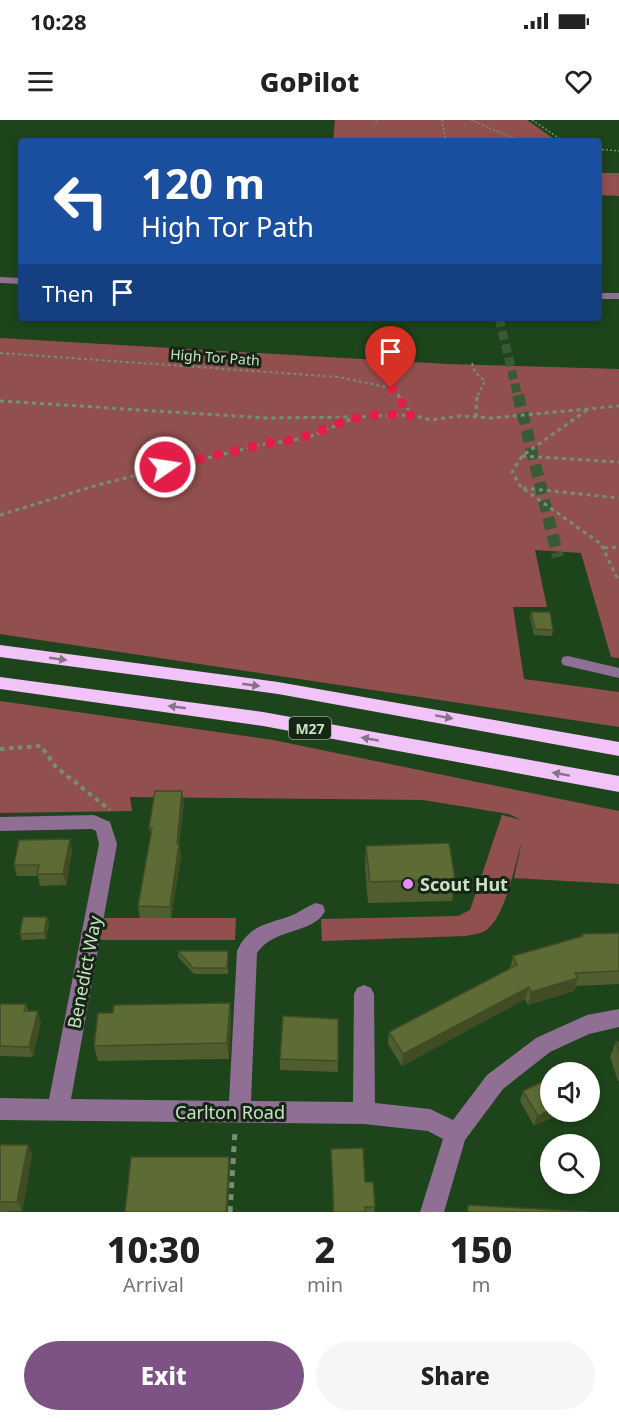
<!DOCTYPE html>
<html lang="en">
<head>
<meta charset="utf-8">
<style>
  :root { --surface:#fff; --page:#f6f6f6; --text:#222; --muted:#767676; --accent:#7d5284 }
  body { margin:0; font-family:"Noto Sans",sans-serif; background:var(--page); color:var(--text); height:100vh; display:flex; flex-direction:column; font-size:22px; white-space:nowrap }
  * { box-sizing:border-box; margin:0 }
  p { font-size:20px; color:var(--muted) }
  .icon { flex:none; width:33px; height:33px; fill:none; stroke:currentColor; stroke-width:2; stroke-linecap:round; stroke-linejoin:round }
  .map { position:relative; height:1092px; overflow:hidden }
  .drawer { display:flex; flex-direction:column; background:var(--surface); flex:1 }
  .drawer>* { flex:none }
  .banner { position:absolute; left:18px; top:18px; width:584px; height:183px; border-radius:6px; box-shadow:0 3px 9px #0003; background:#1a4fa0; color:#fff; overflow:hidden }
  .controls { position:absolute; left:540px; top:942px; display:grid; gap:12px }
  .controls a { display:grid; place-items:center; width:60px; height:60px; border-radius:50%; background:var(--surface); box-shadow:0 3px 9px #0003; font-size:30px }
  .pin { position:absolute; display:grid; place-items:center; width:51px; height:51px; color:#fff; margin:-62px -26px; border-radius:50% 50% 50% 0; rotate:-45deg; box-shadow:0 0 6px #0007 }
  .pin .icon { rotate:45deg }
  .me { position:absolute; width:66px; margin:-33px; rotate:77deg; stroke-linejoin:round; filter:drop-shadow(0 0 4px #0008) }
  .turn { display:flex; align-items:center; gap:21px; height:126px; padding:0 24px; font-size:27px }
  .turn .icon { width:78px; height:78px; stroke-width:2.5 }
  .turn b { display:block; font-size:42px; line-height:51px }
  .then { display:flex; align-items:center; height:57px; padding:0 24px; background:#0003; gap:12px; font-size:22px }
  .eta { display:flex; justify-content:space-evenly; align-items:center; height:102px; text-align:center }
  .eta b { font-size:36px; font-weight:800; line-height:42px }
  .primary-button { display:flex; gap:12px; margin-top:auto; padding:12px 24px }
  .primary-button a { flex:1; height:69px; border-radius:36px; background:var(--accent); color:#fff; font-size:24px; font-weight:800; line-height:69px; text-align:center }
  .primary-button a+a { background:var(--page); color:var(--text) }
  .status { display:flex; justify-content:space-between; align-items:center; height:42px; padding:0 30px; background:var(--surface); direction:ltr }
  .status svg { height:16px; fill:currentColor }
  header { display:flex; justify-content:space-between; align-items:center; height:78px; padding:0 24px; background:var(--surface); font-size:27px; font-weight:800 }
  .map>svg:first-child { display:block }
  .green { fill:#91504f }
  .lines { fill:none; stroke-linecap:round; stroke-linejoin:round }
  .minor-tunnel-far1 { stroke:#385b35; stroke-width:9; stroke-dasharray:9 4.5; stroke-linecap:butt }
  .minor-tunnel { stroke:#385b35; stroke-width:12; stroke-dasharray:12 6; stroke-linecap:butt }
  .path-far4 { stroke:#739170; stroke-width:1.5; stroke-dasharray:2 2; stroke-linecap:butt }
  .path-far3 { stroke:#739170; stroke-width:2; stroke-dasharray:3 3; stroke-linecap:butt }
  .path-far2 { stroke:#739170; stroke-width:3; stroke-dasharray:4 4; stroke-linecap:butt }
  .path-far1 { stroke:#739170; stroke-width:4; stroke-dasharray:4.5 4.5; stroke-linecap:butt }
  .path { stroke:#739170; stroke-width:5; stroke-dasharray:6 6; stroke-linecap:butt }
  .minor { fill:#8f6f94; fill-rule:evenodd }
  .highway { fill:#f2c3f9; fill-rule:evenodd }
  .wall { fill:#505d2e }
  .shaded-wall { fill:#414c25 }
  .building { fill:#5d6c35; stroke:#414c25; stroke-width:1.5 }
  .oneway { fill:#847486 }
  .route { stroke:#e11d48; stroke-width:10; stroke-dasharray:0 18 }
  .poi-dot { fill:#ec8cfb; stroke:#162614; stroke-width:2 }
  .labels { text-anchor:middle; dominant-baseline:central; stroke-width:6; stroke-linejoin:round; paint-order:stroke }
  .far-street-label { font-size:14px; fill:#cae0c7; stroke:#162614 }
  .shield { fill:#162614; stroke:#94a891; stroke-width:1.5 }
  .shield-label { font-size:14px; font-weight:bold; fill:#cae0c7 }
  .near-poi-label { font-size:18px; font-weight:bold; fill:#cae0c7; stroke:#162614; text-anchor:start }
  .near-street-label { font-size:18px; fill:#cae0c7; stroke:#162614 }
</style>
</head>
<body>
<div class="status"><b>10:28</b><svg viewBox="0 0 49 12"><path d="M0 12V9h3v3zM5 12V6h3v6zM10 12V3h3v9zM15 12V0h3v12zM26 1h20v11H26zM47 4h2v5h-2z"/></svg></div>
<header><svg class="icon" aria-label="menu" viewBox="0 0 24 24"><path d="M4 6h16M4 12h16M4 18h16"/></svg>GoPilot<svg class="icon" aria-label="heart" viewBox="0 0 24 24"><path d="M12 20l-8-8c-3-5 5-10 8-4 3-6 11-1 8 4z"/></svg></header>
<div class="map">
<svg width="619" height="1092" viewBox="0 0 619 1092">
  <rect width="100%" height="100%" fill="#1e441b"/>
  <g class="green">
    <path d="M335 0H527L557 21H333Z"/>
    <path d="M599 53H619V76L599 75Z"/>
    <path d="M0 218 447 244 619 249V538L611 537 581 433 535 430 547 487H513L524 559 619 572V607L0 514Z"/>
    <path d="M0 581 273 620 619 691V764L514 758 522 721C515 743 505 802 483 812 478 814 470 815 465 816L322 821 321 799 458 796 470 790 502 695 521 700 509 694 423 680 130 677 132 691 0 693Z"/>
    <path d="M104 798H236L235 820H100Z"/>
  </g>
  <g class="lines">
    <path class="minor-tunnel-far1" d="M499 198 518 277"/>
    <path class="minor-tunnel" d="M518 275 558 437"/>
    <g class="path-far4">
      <path d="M442 0 446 21"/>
      <path d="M471 0 520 21"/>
      <path d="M532 0 563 21"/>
      <path d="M376 3 377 0"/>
      <path d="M598 29 619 31"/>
    </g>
    <g class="path-far3">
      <path d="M0 233 338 257 391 268 397 272 399 277"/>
      <path d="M472 243 475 252 485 261 477 277"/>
    </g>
    <g class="path-far2">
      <path d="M398 275 412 295"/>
      <path d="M0 281 266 298 353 297"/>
      <path d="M587 290 522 336 512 352 521 367 601 424 619 462"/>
      <path d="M476 297 477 275"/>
      <path d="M522 336 619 342"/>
      <path d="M523 368 619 378"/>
      <path d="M0 395 101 364 273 322H287L314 315 349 300 367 296 412 295 431 300 460 296 492 298 619 286"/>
      <path d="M604 428 619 427"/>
    </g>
    <path class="path-far1" d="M0 629 41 626 56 647 110 690"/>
    <path class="path" d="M230 1092 235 1011"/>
    <g class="minor">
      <path d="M0 157 21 158V164L0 163Z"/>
      <rect x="598" y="173" width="21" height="6"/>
      <path d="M568 536 619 548V558L563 545 561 541 563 537Z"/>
      <path d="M94 695 110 702 117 724 71 979 229 981 237 831C251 802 269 805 295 794 302 790 308 786 316 783L323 785 325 791C314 814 273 808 257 833L251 981 353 982 354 874 357 868 364 865 371 868 374 874 375 983 430 989 453 1000 487 955 536 918 587 895 619 889V907L589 914 550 932 503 969 465 1020 444 1092H420L443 1019 428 1011 364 1004 0 1000V978L49 979 99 724 96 711 92 709 0 711V697Z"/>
    </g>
    <g class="highway">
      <path d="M0 525 278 562 619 622V636L278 574 0 537Z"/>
      <path d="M0 557 263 592 619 656V672L263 606 0 569Z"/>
    </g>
  </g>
  <g class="wall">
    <path d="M531 492 553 510 552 516 534 515 530 497Z"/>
    <path d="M184 683 179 724 181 736 171 798H140L138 786 151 716 149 708Z"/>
    <path d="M366 726 455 759 452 781 368 783 365 747Z"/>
    <path d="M72 731 66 765 40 766 38 756H17L14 745Z"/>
    <path d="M47 797 49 802 46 819 22 820 20 814Z"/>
    <path d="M619 813V864L576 866 574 871 528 885 525 879 402 946 388 924 389 912 510 848 513 836 582 817V814Z"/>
    <path d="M178 831H228V854H194L178 837Z"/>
    <path d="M230 883 231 899 229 939 98 941 94 926Z"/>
    <path d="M0 884H26L28 891 41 902 33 937 0 936Z"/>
    <path d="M338 899V952L280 950V939Z"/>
    <path d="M616 922H619V961H618L610 937Z"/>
    <path d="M550 958 534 1006 520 981 523 971Z"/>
    <path d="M0 1025H28L32 1035 22 1091 0 1092Z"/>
    <path d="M331 1029 365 1062 375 1087 374 1092H333Z"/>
  </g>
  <g class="shaded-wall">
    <path d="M182 671 184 683 179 725V724L181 736 171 798 170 787Z"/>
    <path d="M70 719 72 731 66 765 63 754Z"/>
    <path d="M47 797 49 802 46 819 44 813Z"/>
    <path d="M578 858 574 871 528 885 531 872Z"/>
    <path d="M529 867 525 879 402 946 403 934Z"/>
    <path d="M230 883 231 899 229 939 227 923Z"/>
    <path d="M38 891 41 902 33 937 29 927Z"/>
    <path d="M597 969 593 979 590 981V972Z"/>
    <path d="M550 990V992H566L534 1006 538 996Z"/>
    <path d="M28 1025 32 1035 22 1091 17 1082Z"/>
    <path d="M229 1037 230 1047 228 1092H226Z"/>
  </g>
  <g class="building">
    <path d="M531 492H550L553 510 535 509Z"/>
    <path d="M155 671H182L177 724H179L170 787 138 786 152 708H149Z"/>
    <path d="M70 719 63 754H37L39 745H14L19 720Z"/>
    <path d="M449 723 455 759 370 762 366 726Z"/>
    <path d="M23 797H47L44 813 20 814Z"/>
    <path d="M619 813V851L575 853 578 858 531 872 529 867 403 934 389 912 517 845 513 836 583 816 582 814Z"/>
    <path d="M178 831H228L227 848H193Z"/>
    <path d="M230 883 227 923 94 926 98 893H113L114 885Z"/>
    <path d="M0 884H26L24 891H38L29 927 0 926Z"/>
    <path d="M283 896 338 899V941L280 939Z"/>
    <path d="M616 922H619V932Z"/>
    <path d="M582 945 587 952H564Z"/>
    <path d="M590 957 597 969 590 972Z"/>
    <path d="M550 958V990L538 996 523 971Z"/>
    <path d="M0 1025H28L17 1082H0Z"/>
    <path d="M363 1028 365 1062H373L375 1087H365V1092H334L331 1029Z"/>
    <path d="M131 1037H229L226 1092H125Z"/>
    <path d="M468 1085 588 1092H468Z"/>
  </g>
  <defs><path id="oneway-solid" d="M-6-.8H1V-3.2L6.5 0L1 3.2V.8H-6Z" transform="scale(1.5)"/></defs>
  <g class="oneway">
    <use href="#oneway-solid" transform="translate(58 539) rotate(8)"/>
    <use href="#oneway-solid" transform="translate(251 565) rotate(8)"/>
    <use href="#oneway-solid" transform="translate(177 587) rotate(-172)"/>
    <use href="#oneway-solid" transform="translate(444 597) rotate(10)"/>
    <use href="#oneway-solid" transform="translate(370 619) rotate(-170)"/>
    <use href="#oneway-solid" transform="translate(561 654) rotate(-170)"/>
  </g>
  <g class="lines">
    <path class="route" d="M165 347 273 322C307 321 329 304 360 297 377 293 395 295 412 295L400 281 397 272 391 268"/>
  </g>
  <circle class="poi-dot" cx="408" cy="764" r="6"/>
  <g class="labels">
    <g class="far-street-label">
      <text transform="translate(215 237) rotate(4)">High Tor Path</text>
    </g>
    <rect class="shield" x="289" y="597" width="42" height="22" rx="4.5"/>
    <g class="shield-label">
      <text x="310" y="608">M27</text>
    </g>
    <g class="near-poi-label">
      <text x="420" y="764">Scout Hut</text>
    </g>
    <g class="near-street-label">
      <text transform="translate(84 852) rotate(-79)">Benedict Way</text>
      <text x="230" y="992">Carlton Road</text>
    </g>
  </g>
</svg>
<div class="controls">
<a><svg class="icon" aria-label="sound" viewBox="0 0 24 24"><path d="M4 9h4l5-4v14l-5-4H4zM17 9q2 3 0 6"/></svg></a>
<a><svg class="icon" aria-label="search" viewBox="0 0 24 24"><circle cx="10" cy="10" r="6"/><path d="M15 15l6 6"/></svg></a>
</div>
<div class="pin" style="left:391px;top:268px;background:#d93025"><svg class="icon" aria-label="arrive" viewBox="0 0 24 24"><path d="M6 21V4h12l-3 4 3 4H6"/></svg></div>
<svg class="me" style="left:165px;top:347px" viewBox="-20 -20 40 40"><circle r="17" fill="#e11d48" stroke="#fff" stroke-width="3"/><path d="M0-11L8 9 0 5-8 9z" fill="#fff"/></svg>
<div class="banner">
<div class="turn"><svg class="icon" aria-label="left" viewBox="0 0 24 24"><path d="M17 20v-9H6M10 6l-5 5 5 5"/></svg><div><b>120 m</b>High Tor Path</div></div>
<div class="then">Then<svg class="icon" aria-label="arrive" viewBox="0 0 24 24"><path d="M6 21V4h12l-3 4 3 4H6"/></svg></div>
</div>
</div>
<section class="drawer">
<div class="eta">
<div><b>10:30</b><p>Arrival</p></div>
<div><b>2</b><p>min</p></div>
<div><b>150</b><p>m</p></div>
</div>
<div class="primary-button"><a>Exit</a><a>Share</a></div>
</section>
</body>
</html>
